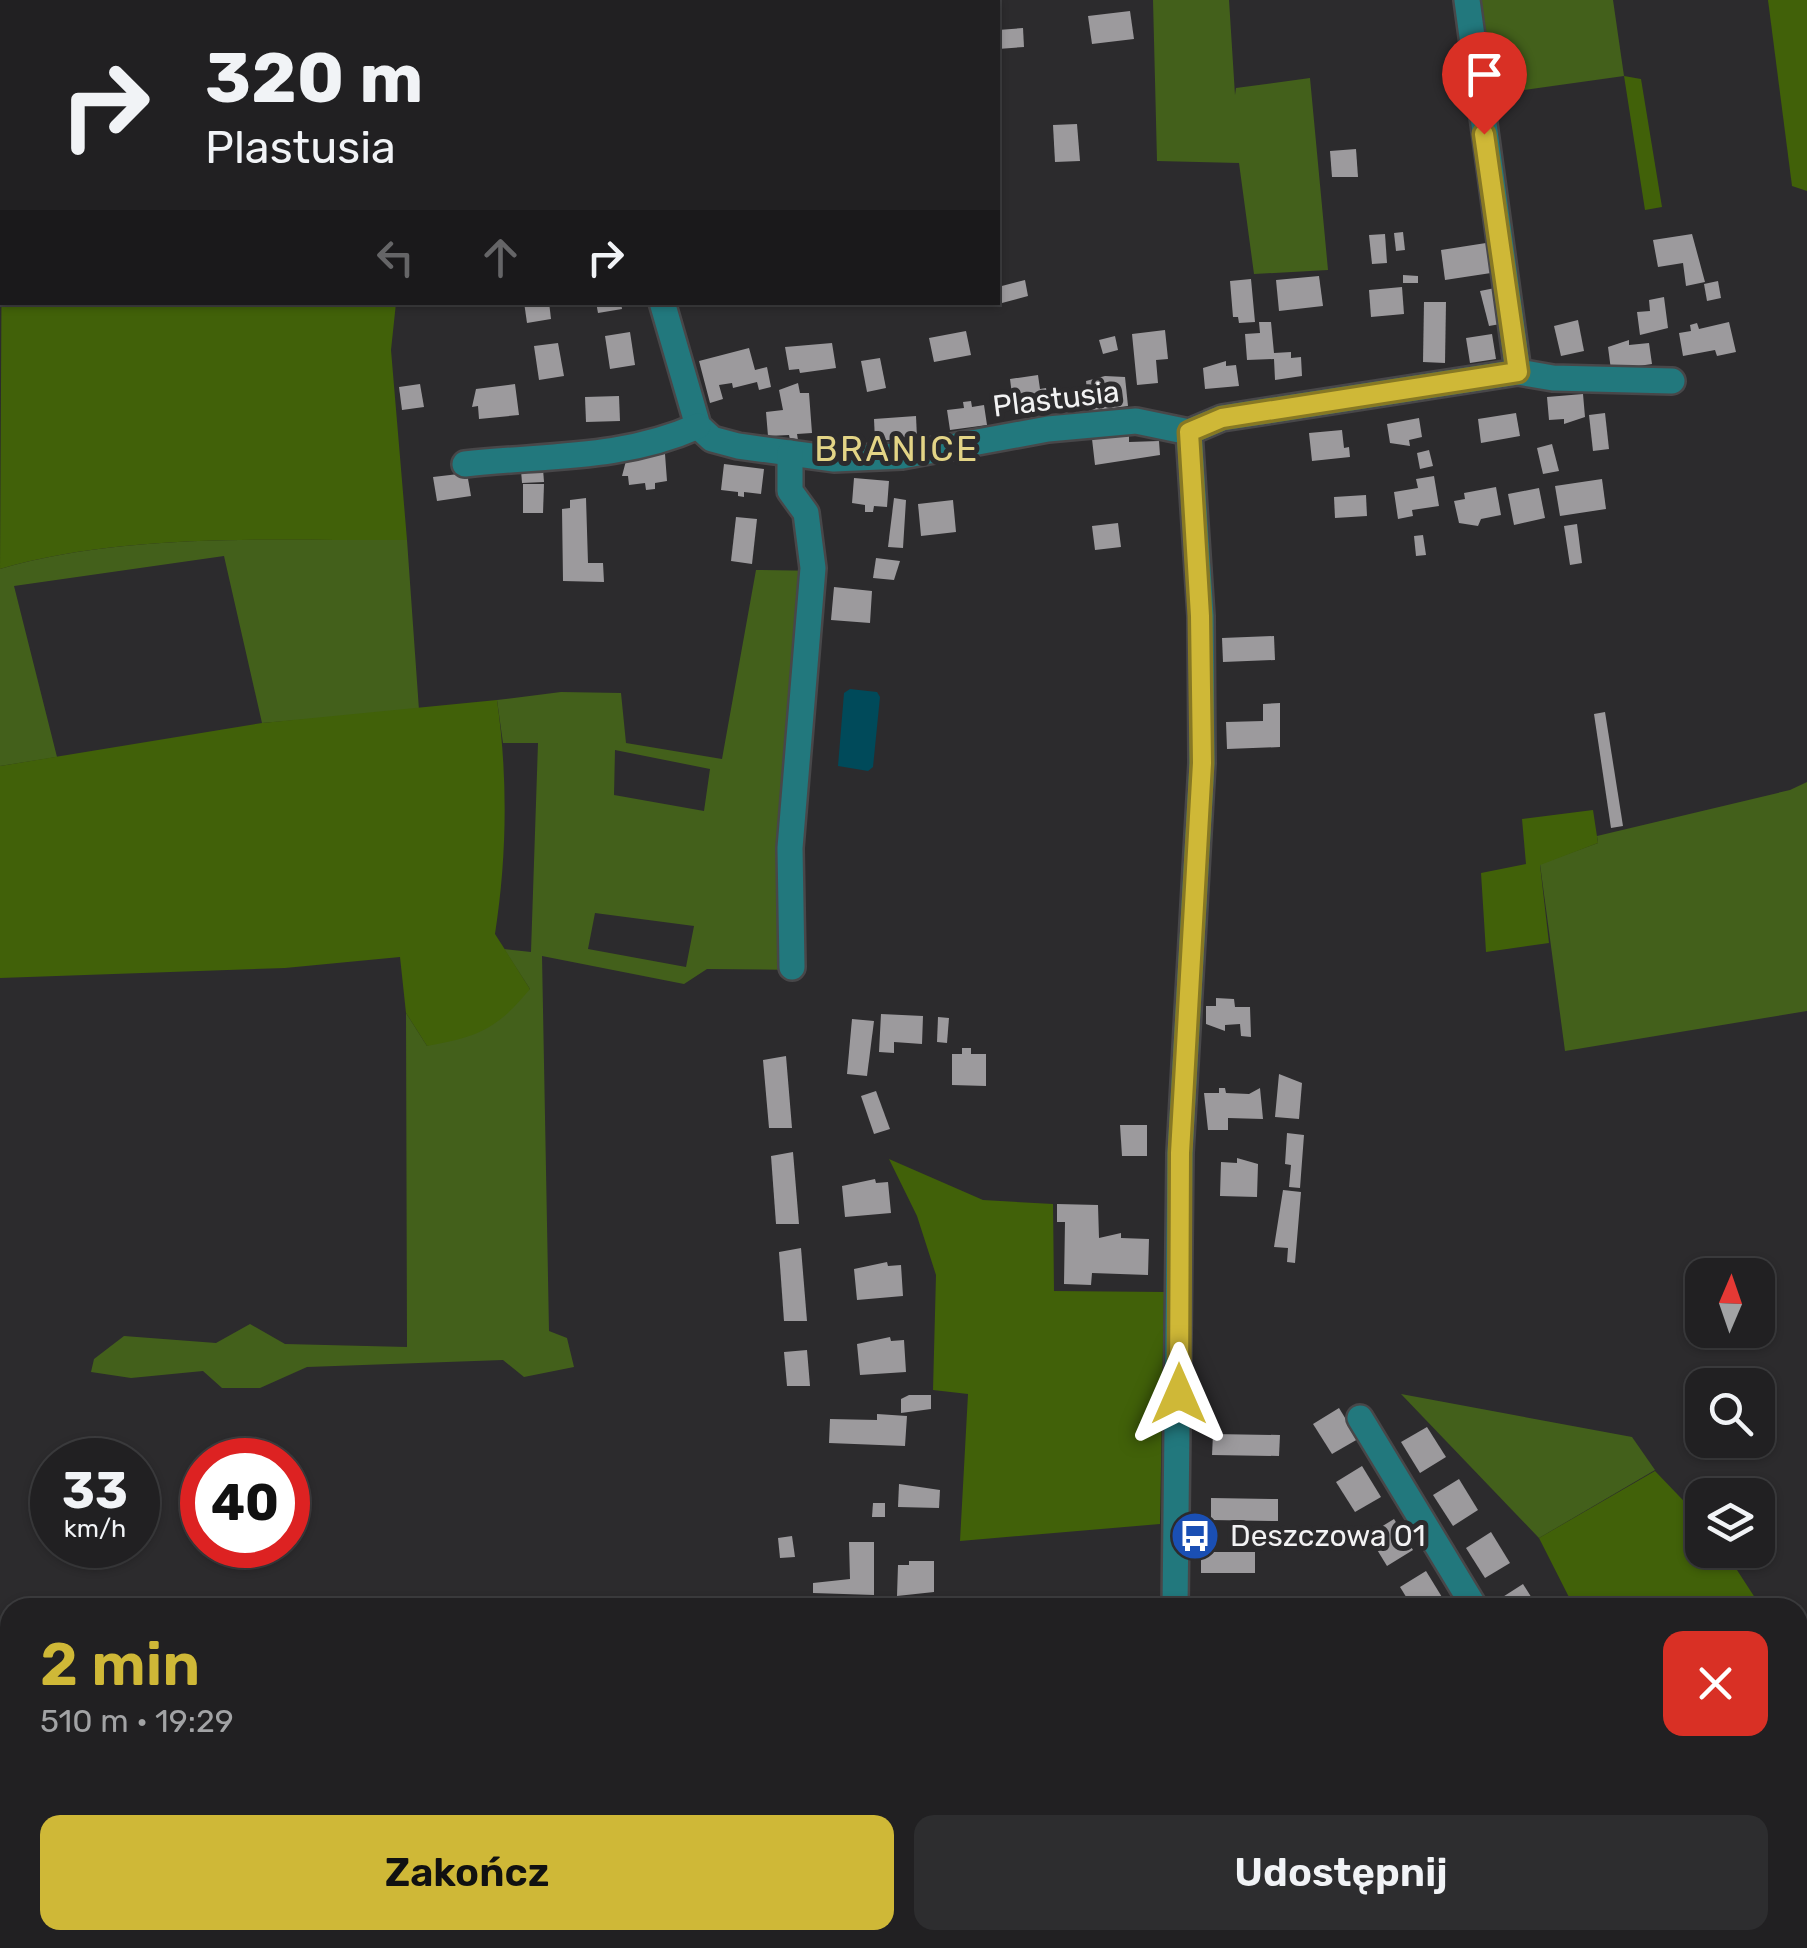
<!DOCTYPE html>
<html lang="pl">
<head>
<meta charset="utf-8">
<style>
  :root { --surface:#212022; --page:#2d2d2f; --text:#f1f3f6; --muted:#a2a3a5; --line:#3e3e40; --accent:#cfb837 }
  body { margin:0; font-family:Rubik,sans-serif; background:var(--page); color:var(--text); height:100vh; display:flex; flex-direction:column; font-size:38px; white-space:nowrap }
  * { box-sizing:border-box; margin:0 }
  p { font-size:32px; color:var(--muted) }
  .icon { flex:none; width:55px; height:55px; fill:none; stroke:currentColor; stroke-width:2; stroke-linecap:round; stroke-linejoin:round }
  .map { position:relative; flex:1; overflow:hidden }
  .panel { position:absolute; left:0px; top:1598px; width:1808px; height:352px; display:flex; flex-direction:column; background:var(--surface); border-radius:30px 30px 0 0; box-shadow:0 2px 8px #0004,0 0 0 2px var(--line) }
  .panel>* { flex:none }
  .banner { position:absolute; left:0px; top:0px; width:1000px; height:305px; box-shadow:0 2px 8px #0004,0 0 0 2px var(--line); background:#212022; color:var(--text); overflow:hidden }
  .needle { width:65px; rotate:2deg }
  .controls { position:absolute; left:1685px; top:1258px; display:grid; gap:20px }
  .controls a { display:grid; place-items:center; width:90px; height:90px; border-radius:20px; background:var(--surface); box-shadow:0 2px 8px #0004,0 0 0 2px var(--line); font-size:50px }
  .speed { position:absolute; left:30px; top:1438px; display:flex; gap:20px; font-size:50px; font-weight:700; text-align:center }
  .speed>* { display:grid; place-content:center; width:130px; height:130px; border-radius:50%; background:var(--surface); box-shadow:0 2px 8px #0004,0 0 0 2px var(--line); line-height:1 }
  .speed small { font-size:25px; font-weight:400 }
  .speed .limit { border:15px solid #d22; background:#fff; color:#111 }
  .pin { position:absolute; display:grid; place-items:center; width:85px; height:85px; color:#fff; margin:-102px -42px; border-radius:50% 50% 50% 0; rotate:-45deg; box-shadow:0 0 10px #0007 }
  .pin .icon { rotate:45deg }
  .me { position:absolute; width:110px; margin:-55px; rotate:0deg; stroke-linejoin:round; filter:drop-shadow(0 0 8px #0008) }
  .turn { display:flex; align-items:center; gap:35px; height:210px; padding:0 40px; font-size:45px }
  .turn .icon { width:130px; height:130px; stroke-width:2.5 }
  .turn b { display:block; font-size:70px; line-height:85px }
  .lanes { display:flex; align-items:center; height:95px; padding:0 40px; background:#0003; justify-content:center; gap:50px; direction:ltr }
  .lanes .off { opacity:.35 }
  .round { display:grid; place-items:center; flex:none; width:105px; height:105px; border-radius:20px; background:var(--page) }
  .summary { display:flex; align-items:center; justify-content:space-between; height:170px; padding:0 40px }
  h1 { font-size:60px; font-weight:600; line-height:75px; color:var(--accent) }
  .button { display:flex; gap:20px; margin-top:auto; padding:20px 40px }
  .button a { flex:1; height:115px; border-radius:20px; background:var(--accent); color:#111; font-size:40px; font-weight:600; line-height:115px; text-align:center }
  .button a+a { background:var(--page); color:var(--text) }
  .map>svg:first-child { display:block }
  .green { fill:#43601b; fill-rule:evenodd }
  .forest { fill:#416109 }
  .water { fill:#004a5a }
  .building { fill:#9c9a9d }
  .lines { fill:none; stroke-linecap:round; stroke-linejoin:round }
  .minor-casing { stroke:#484749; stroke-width:30 }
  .minor { stroke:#22787d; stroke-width:25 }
  .route-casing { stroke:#877824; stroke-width:25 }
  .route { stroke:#cfb837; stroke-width:18 }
  .labels { text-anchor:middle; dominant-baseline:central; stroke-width:10; stroke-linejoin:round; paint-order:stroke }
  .street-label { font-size:30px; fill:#f2f2f3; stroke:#2c2b2d }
  .poi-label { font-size:30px; fill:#f2f2f3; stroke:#2c2b2d; text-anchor:start }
  .quarter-label { font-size:35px; letter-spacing:2.5px; fill:#e3d486; stroke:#2c2b2d }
</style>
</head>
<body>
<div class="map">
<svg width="1807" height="1948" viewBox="0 0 1807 1948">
  <rect width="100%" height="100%" fill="#2c2b2d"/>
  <g class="green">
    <path d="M1153 0H1229L1235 95 1236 88 1310 78 1328 270 1254 274 1239 163 1157 161Z"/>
    <path d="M1475 0H1613L1624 76 1488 95Z"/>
    <path d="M407 540 419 710 262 723 224 556 14 586 57 757 0 766V569C126 532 276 541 407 540Z"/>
    <path d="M756 570 823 571 799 872 800 970 707 969 684 984 542 956 549 1331 567 1338 574 1367 524 1377 503 1360 307 1367 260 1388H222L203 1371 131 1378 91 1372 94 1359 124 1336 216 1343 250 1324 285 1344 407 1347 406 1013 427 1046 530 989 504 949 531 952 538 743H503L497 700 561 692 621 693 626 743 722 759ZM615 750 710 769 704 811 614 795ZM595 913 694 926 686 967 588 949Z"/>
    <path d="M1807 782V1011L1565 1051 1540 864 1598 843 1597 836 1790 790Z"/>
    <path d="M1401 1394 1632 1437 1655 1470 1539 1538Z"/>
    <path d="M1807 1753V1948H1751L1747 1940H1798V1757Z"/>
    <path d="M712 1940H764L767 1948H712Z"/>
  </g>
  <g class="forest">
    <path d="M1768 0H1807V191L1792 186Z"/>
    <path d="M1624 76 1641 79 1662 207 1645 210Z"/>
    <path d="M2 200V302L396 303 391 350 407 540C276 541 126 532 0 569Z"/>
    <path d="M497 700C508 777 507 857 495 934L530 989C497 1029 478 1037 427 1046L406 1013 400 957 285 968 0 978V766L262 723Z"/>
    <path d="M1593 810 1598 843 1540 865 1549 943 1486 952 1481 873 1526 864 1522 819Z"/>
    <path d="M889 1159 983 1200 1053 1204 1054 1291 1164 1292 1160 1524 960 1541 968 1394 933 1390 936 1275 917 1216Z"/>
    <path d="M1655 1471 1702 1520V1550H1724L1761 1607H1574L1539 1538Z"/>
    <path d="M1798 1676 1807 1695V1753L1798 1757Z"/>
  </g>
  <path class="water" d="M850 689 877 692 880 697 873 767 868 771 838 766 844 693Z"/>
  <g class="building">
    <path d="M1130 11 1134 39 1092 44 1088 16Z"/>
    <path d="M1023 28 1024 47 998 49V30Z"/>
    <path d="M1077 124 1080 161 1055 162 1053 125Z"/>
    <path d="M1356 149 1358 177H1332L1330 151Z"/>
    <path d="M1403 232 1405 250 1396 251 1394 233Z"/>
    <path d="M1385 234 1387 263 1372 264 1369 235Z"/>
    <path d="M1692 234 1705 282 1686 286 1683 263 1658 267 1653 240Z"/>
    <path d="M1486 243 1491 273 1445 280 1441 250Z"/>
    <path d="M1403 275 1418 276V283H1403Z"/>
    <path d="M1319 276 1323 306 1279 311 1276 280Z"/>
    <path d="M1251 279 1255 322 1239 323 1238 317H1233L1230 281Z"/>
    <path d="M1025 280 1028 296 1002 303 998 287Z"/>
    <path d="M1718 281 1721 298 1707 301 1704 284Z"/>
    <path d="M1402 287 1404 314 1371 317 1369 290Z"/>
    <path d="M1500 287 1506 323 1489 326 1480 291Z"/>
    <path d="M1664 297 1668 328 1640 335 1637 312 1650 311 1649 300Z"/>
    <path d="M524 302H549L551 319 527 323Z"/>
    <path d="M596 302H621L622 309 598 313Z"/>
    <path d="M1424 302H1446L1445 363 1423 362Z"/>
    <path d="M1578 320 1584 351 1561 356 1554 326Z"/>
    <path d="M1259 322H1271L1274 353 1291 352V358L1301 357 1302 376 1275 380 1274 359 1247 360 1245 334 1260 333Z"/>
    <path d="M1729 322 1736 352 1717 356 1715 350 1683 356 1679 333 1691 331 1690 325 1697 323 1699 329Z"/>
    <path d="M1165 330 1168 359 1156 360 1158 383 1137 385 1132 334Z"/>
    <path d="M966 331 971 355 934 362 929 338Z"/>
    <path d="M630 332 635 365 610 369 605 336Z"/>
    <path d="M1492 334 1496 359 1470 363 1466 338Z"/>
    <path d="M1115 336 1118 350 1103 354 1099 340Z"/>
    <path d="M1629 340V345L1649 343 1652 364 1611 370 1608 347Z"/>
    <path d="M558 343 564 376 539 380 534 346Z"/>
    <path d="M832 343 836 368 800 373 799 369 789 370 785 347Z"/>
    <path d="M749 348 755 370 767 367 771 387 759 390 757 382 733 388 732 383 719 385 723 399 710 403 699 361Z"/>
    <path d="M880 358 886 388 867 392 861 361Z"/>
    <path d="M1226 361V366L1236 365 1239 386 1205 389 1203 368Z"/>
    <path d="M1038 375 1040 389 1046 388 1047 396 1042 397 1043 406 1014 410 1010 379Z"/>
    <path d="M1105 376 1125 377 1128 406 1089 411 1086 381Z"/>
    <path d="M798 383 800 393H809L812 433 797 434 798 440H790L789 435 768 436 766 412 783 410 779 390Z"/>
    <path d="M420 384 424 407 402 410 399 387Z"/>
    <path d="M515 384 519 415 479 419 478 406 472 407 476 389Z"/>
    <path d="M1583 394 1585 417 1564 424V419L1549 420 1547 397Z"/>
    <path d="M619 396 620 421 586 422 585 397Z"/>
    <path d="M971 401 972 407 984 405 987 425 950 430 947 410 964 408 963 402Z"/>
    <path d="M1516 413 1520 436 1481 443 1478 419Z"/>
    <path d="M1605 413 1609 449 1593 451 1589 415Z"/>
    <path d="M916 416 917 438 875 441 874 419Z"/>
    <path d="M1419 418 1422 437 1409 440 1410 446 1390 443 1387 424Z"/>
    <path d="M1342 430 1344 448 1349 447 1350 457 1312 461 1309 433Z"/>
    <path d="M1129 436V442L1159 441 1160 455 1095 465 1092 439Z"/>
    <path d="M1552 444 1559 471 1543 474 1537 448Z"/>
    <path d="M1429 450 1433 466 1420 469 1417 453Z"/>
    <path d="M665 454 667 481 655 483V489L646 490 645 483 629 485 628 476H622L627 457Z"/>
    <path d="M724 464 764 469 761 494 744 492V497L738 496V492L721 490Z"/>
    <path d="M543 469 544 482 522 483 521 470Z"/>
    <path d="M467 473 471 496 437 501 433 477Z"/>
    <path d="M1434 476 1439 506 1412 510 1413 516 1398 519 1394 492 1418 488 1416 479Z"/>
    <path d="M854 478 889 481 887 507 874 506 873 512H865V505L852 503Z"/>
    <path d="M1602 479 1606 509 1560 516 1555 486Z"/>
    <path d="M523 484H544L543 513H523Z"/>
    <path d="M1496 487 1501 515 1481 519 1478 526 1459 523 1454 501 1465 499 1464 493Z"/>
    <path d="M1539 488 1545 518 1514 525 1508 494Z"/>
    <path d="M1366 495 1367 516 1335 518 1334 497Z"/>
    <path d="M586 498 588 563H603L604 582 563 581 562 509 570 508V500Z"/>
    <path d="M894 498 906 500 903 548 888 547Z"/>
    <path d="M953 500 956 532 921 536 918 504Z"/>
    <path d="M736 517 757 519 752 564 731 561Z"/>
    <path d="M1118 523 1121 547 1095 550 1092 526Z"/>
    <path d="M1577 524 1582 563 1570 565 1564 526Z"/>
    <path d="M1423 535 1426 555 1416 556 1414 536Z"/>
    <path d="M876 558 900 561 894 580 873 578Z"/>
    <path d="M834 587 872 591 870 623 831 620Z"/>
    <path d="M1274 636 1275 660 1223 662 1222 638Z"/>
    <path d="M1280 703V747L1227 749 1226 722 1263 721V704Z"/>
    <path d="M1605 712 1623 826 1611 828 1594 714Z"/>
    <path d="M1216 998 1234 999 1235 1007H1250L1251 1037 1241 1036 1240 1024 1225 1025V1031L1206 1024V1006H1216Z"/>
    <path d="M881 1014 923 1016 922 1044 894 1042V1053L879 1052Z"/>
    <path d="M938 1017 949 1018 947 1043 937 1042Z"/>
    <path d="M852 1019 874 1021 867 1076 847 1074Z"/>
    <path d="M962 1048H971V1054H986V1086L952 1085V1054H962Z"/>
    <path d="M786 1056 792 1128H769L763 1060Z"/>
    <path d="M1279 1074 1302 1083 1299 1119 1275 1117Z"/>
    <path d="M1219 1088H1225L1226 1093 1249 1094 1260 1088 1263 1119 1228 1118V1130H1208L1204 1093H1219Z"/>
    <path d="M876 1091 890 1129 874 1134 861 1096Z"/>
    <path d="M1120 1125H1147V1156H1122Z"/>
    <path d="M1287 1133 1304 1135 1300 1188 1289 1187 1291 1165 1285 1164Z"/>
    <path d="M793 1152 799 1224H776L771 1156Z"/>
    <path d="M1237 1158 1258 1164 1257 1197 1220 1196 1221 1162 1237 1163Z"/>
    <path d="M875 1179 876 1183 888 1182 891 1213 845 1217 842 1186Z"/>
    <path d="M1283 1190 1301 1192 1295 1263 1287 1262 1288 1248 1274 1247Z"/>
    <path d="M1057 1204 1098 1205 1099 1238 1121 1233V1238L1149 1239 1148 1275 1092 1273 1091 1285 1064 1284 1065 1222H1057Z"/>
    <path d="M801 1248 807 1321H784L779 1252Z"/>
    <path d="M887 1262 888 1266 901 1265 903 1296 857 1300 854 1269Z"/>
    <path d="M890 1337 891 1341 904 1340 906 1372 860 1375 857 1344Z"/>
    <path d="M807 1350 810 1386H787L784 1352Z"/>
    <path d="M909 1395H931V1409L901 1413V1399Z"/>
    <path d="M1339 1408 1358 1439 1332 1454 1313 1424Z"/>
    <path d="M877 1414 907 1416 905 1446 829 1443 830 1419 877 1420Z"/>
    <path d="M1427 1427 1446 1457 1420 1473 1401 1442Z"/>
    <path d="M1213 1434 1280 1435 1279 1456 1212 1455Z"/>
    <path d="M1362 1466 1381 1497 1355 1512 1336 1482Z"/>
    <path d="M1459 1479 1478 1510 1453 1526 1433 1495Z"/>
    <path d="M899 1484 940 1490 939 1508 898 1507Z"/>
    <path d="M1211 1498 1278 1499V1521L1211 1520Z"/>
    <path d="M873 1503H885V1517H872Z"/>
    <path d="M1394 1519 1413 1550 1387 1566 1368 1535Z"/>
    <path d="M1491 1532 1510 1563 1485 1578 1466 1548Z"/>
    <path d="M792 1536 795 1557 780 1558 778 1538Z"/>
    <path d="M849 1542H874V1595L813 1593V1583L850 1579Z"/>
    <rect x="1201" y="1552" width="54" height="21"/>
    <path d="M909 1561H934V1592L897 1596 898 1565H909Z"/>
    <path d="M1426 1571 1445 1602 1436 1608H1413L1400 1587Z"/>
    <path d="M1523 1584 1538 1608H1502L1498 1600Z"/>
    <path d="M1417 1940H1435L1440 1948H1394Z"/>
  </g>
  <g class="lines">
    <g class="minor-casing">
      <g id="minor">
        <path d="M1467 0 1518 372"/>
        <path d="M949 2 954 0"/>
        <path d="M0 183 2 182"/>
        <path d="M662 302 698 426 712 439 738 446 834 459 902 456 1048 429 1136 421 1189 432 1222 418 1518 372 1553 378 1672 381"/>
        <path d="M790 453V491L806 513 813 568 790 848 792 967"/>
        <path d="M465 464C545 455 622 460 698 426"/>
        <path d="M1360 1418 1475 1608"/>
        <path d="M1175 1608 1180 1153 1202 763 1201 616 1189 432"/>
        <path d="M0 1780 10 1779"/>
        <path d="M785 1940 789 1945"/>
        <path d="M1196 1940 1198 1948"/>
      </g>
    </g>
    <use href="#minor" class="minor"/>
  </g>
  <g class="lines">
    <g class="route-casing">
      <path id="route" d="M1179 1394 1180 1153 1202 763 1200 616 1189 432 1222 418 1518 372 1484 134"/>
    </g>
    <use href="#route" class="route"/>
  </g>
  <defs>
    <g id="bus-disc" transform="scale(2.5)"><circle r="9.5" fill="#1a4fb4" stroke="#2c2b2d"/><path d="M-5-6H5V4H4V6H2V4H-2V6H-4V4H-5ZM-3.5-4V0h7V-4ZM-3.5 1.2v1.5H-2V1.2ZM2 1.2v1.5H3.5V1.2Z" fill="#fff"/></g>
  </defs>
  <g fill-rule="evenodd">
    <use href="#bus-disc" x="1195" y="1536"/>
  </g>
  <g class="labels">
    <g class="street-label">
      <text transform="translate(1056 399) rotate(-7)">Plastusia</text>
    </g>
    <g class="poi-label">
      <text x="1230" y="1536">Deszczowa 01</text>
    </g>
    <g class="quarter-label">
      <text x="897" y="449">BRANICE</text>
    </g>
  </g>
</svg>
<div class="controls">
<a><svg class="needle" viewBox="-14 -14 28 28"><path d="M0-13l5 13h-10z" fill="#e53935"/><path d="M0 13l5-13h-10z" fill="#a2a3a5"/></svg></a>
<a><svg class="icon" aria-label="search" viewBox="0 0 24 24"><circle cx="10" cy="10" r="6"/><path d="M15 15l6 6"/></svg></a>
<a><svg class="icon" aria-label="layers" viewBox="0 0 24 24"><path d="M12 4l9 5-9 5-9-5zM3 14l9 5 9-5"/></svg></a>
</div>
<div class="speed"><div>33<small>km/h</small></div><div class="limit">40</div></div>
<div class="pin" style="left:1484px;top:134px;background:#d93025"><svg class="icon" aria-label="arrive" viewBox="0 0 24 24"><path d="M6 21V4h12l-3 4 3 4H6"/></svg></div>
<svg class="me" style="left:1179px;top:1394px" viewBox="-20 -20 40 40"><path d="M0-17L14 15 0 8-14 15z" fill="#cfb837" stroke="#fff" stroke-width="4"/></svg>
<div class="banner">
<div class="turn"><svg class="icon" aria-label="right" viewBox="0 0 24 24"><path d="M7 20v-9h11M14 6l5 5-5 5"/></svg><div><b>320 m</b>Plastusia</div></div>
<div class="lanes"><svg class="icon off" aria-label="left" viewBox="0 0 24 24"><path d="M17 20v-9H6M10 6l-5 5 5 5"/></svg><svg class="icon off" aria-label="ahead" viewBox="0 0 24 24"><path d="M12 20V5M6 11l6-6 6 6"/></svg><svg class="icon" aria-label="right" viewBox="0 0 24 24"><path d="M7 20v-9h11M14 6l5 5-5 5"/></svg></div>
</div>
<section class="panel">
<div class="summary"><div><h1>2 min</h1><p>510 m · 19:29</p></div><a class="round" style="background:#d93025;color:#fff"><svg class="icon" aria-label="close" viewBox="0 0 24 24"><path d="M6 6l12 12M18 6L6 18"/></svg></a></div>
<div class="button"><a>Zakończ</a><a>Udostępnij</a></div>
</section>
</div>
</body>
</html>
